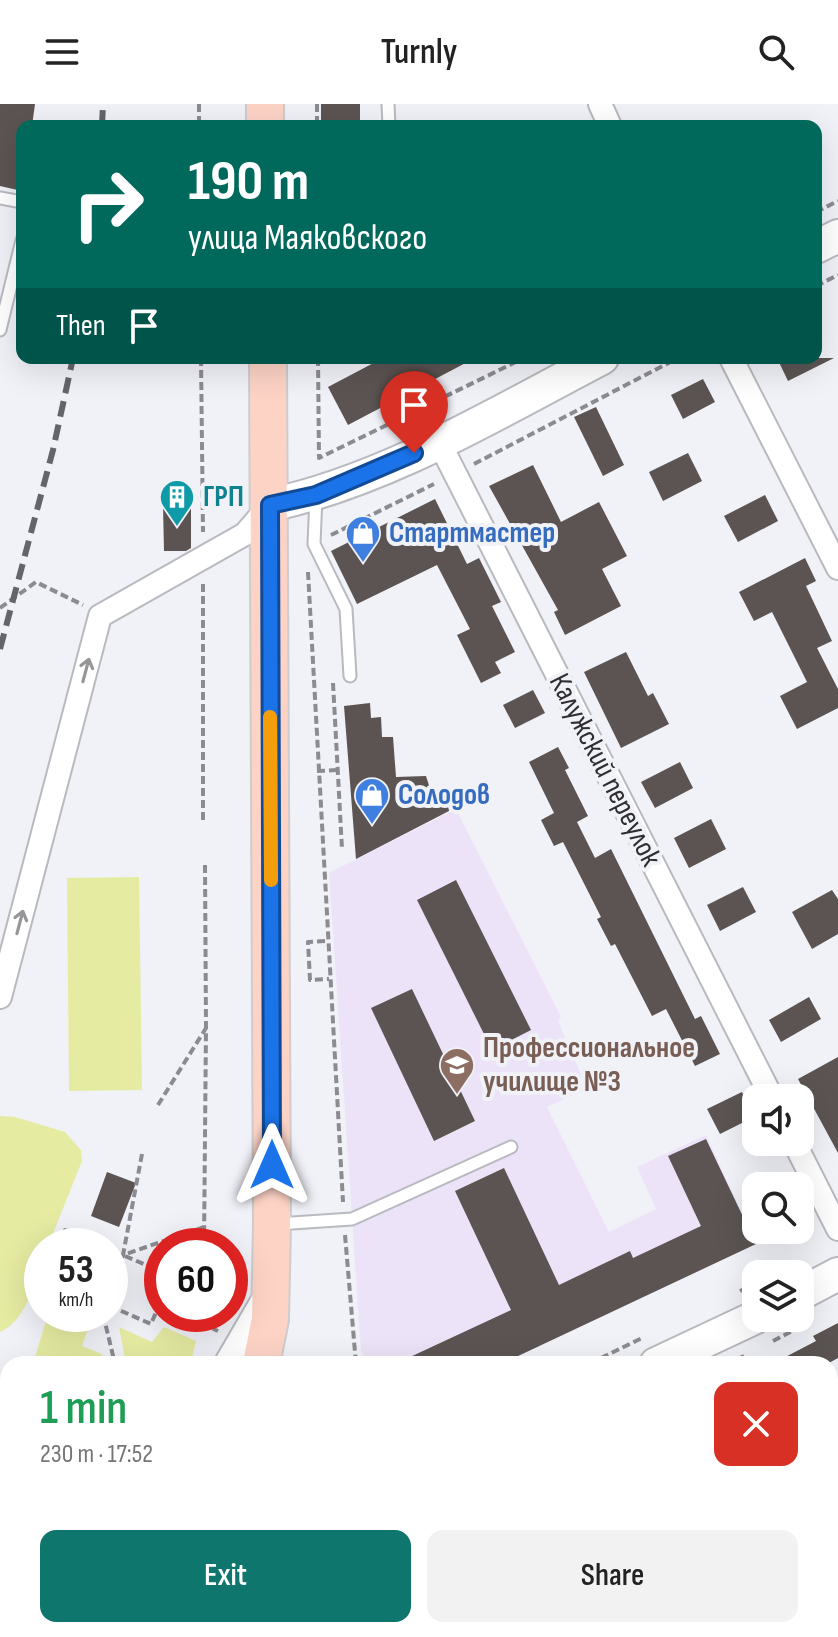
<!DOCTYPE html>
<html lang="en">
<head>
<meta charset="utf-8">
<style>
  :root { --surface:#fff; --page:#f2f2f2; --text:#222; --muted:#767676; --accent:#0f766e }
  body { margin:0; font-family:"Sofia Sans Condensed",sans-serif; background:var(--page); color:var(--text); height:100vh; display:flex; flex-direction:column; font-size:30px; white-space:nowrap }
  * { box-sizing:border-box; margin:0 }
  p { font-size:26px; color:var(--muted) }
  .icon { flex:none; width:44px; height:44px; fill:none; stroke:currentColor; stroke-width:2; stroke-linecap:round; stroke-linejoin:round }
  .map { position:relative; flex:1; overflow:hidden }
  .sheet { position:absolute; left:0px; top:1252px; width:838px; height:282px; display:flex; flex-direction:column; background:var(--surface); border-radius:24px 24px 0 0; box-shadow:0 8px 32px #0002 }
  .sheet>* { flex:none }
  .banner { position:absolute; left:16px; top:16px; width:806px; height:244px; border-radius:16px; box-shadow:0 8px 32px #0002; background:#00695c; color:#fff; overflow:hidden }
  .tools { position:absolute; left:742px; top:980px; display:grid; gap:16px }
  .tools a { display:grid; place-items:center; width:72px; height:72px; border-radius:16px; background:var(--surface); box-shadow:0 8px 32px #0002; font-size:40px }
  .speed { position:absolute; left:24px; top:1124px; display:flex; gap:16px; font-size:40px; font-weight:700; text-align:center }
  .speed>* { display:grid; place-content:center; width:104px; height:104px; border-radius:50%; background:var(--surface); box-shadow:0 8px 32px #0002; line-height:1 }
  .speed small { font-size:20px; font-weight:400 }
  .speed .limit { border:12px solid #d22; background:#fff; color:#111 }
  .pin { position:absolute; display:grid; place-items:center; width:68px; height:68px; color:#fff; margin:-82px -34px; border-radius:50% 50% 50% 0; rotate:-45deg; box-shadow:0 0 8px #0007 }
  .pin .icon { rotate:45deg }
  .me { position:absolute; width:88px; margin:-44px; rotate:0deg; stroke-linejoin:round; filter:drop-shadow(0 0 6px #0008) }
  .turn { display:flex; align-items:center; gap:28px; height:168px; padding:0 40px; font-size:36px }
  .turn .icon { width:104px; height:104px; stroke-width:2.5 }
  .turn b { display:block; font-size:56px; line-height:68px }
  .then { display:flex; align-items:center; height:76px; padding:0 40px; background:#0003; gap:16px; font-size:30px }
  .round { display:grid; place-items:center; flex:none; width:84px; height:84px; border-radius:16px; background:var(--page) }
  .summary { display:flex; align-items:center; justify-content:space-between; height:136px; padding:0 40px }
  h1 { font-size:48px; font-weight:600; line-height:60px; color:#1e9e55 }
  .button { display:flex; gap:16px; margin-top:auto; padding:16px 40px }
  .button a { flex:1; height:92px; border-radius:16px; background:var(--accent); color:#fff; font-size:32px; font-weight:600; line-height:92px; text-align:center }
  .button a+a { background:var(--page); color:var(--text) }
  header { display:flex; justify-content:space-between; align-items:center; height:104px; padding:0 40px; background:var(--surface); font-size:36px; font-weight:600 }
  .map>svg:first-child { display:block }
  .education { fill:#ede3f8 }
  .green { fill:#e6eba2 }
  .building { fill:#5b5452 }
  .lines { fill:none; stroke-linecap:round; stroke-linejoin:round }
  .lane-casing { stroke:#b9b9c0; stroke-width:15 }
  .street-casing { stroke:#b9b9c0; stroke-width:26 }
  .secondary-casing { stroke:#b9b9c0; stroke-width:36 }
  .primary-casing { stroke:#cdcdce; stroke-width:40 }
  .path { stroke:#8b8b90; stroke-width:4; stroke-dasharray:8 4; stroke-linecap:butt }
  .lane { stroke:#fff; stroke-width:11 }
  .street { stroke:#fff; stroke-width:22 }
  .secondary { stroke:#fff; stroke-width:32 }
  .primary { stroke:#fdd3c6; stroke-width:36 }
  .rail { stroke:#656569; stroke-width:6; stroke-dasharray:16 8; stroke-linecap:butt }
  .oneway { stroke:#969698 }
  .route-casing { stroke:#114b97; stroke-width:20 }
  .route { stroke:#1a73e8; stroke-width:14 }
  .slow { stroke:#f59e0b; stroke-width:14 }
  .labels { text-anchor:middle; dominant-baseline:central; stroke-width:8; stroke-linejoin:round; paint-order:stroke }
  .culture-label { font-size:30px; font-weight:bold; fill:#0d838f; stroke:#f1f1f8; text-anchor:start }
  .shop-label { font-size:30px; font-weight:bold; fill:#366cbe; stroke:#f1f1f8; text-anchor:start }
  .street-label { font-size:30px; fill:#2e2e31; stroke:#f1f1f8 }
  .education-label { font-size:30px; font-weight:bold; fill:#785e54; stroke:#f1f1f8; text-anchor:start }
</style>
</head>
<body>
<header><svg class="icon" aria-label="menu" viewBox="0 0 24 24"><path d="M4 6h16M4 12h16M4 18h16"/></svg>Turnly<svg class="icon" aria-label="search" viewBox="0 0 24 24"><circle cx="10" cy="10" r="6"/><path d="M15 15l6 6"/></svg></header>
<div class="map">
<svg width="838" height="1533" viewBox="0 0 838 1533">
  <rect width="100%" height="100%" fill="#f1f1f8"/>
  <path class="education" d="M456 705 561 913 558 917 582 973 590 972 595 981 547 1003 609 1128 656 1105 637 1063 706 1031 756 1140 501 1260H367L361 1247 329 769Z"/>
  <g class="green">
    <path d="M139 773 142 986 69 987 67 774Z"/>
    <path d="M0 1012 15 1013 65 1028 81 1046 82 1057 48 1142H42C42 1168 26 1218 0 1228Z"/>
    <path d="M48 1210H68L90 1219 82 1242 102 1250 104 1260H33Z"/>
    <path d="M119 1223 152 1238 164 1223 196 1237 191 1258 126 1260Z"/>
  </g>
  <g class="building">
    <path d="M0 0H35L32 22H22V87L0 82Z"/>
    <rect x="321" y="0" width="39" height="22"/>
    <path d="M383 254H475L348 321 328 283Z"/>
    <path d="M777 254H834L788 277Z"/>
    <path d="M703 275 715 298 683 315 671 291Z"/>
    <path d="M596 303 624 361 603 372 574 313Z"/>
    <path d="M688 349 702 377 663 397 649 368Z"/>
    <path d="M533 361 561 418 599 398 627 452 602 465 621 502 565 531 554 508 558 506 489 382Z"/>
    <path d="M765 391 778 417 738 438 724 412Z"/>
    <path d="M435 395 467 460 479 454 501 498 492 502 515 548 495 558 501 569 481 579 457 531 470 525 437 461 357 500 331 447Z"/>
    <path d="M163 401H191V444L186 447H164Z"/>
    <path d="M805 454 816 477 806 482 832 537 817 544 838 585V604L797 625 780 592 807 578 772 508 754 517 739 488Z"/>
    <path d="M626 548 648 592 653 589 669 620 621 644 584 568Z"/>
    <path d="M533 586 545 609 515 624 503 601Z"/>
    <path d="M370 599 371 614 381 613 382 633H393L396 673 426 672 433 694 447 693 449 707 356 755 344 602Z"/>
    <path d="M558 643 569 664 565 666 588 712 577 718 595 754 611 745 695 915 701 912 720 950 695 962 666 905 652 912 615 840 611 842 597 815 601 813 563 738 554 742 541 716 554 709 529 658Z"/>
    <path d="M680 658 693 684 655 704 641 678Z"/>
    <path d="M711 715 726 745 689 764 674 734Z"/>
    <path d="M456 776 531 926 492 946 417 796Z"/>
    <path d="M743 783 756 808 720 827 707 801Z"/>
    <path d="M832 786 838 795V830L812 845 792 808Z"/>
    <path d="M412 885 475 1017 434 1037 371 904Z"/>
    <path d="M809 893 821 915 781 938 769 916Z"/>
    <path d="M838 953V1049L798 975Z"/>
    <path d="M742 988 754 1013 720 1030 707 1005Z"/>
    <path d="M706 1035 756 1140 501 1260H395L511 1206 455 1087 504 1064 559 1181 630 1147 633 1154 701 1122 668 1052Z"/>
    <path d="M107 1068 136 1079 119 1123 91 1112Z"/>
    <path d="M838 1219V1254L827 1260H772L816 1237 813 1232Z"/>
  </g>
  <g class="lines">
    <g class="lane-casing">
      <g id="lane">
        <path d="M388 0 389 22"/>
        <path d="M0 94 22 98"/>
        <path d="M0 226 22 136"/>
        <path d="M316 392 314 440 346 505 350 572"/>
        <path d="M277 1120 352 1115 511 1043"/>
      </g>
    </g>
    <g class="street-casing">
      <g id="street">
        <path d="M600 0 610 22"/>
        <path d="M731 254 838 464"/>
        <path d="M439 338 772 994"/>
        <path d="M0 893 100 512 245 430 270 401"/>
        <path d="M794 1038 838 1125"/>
        <path d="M0 1332 8 1336"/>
        <path d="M0 1427 8 1417"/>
        <path d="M0 1495H8"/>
        <path d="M711 1526 715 1533"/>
      </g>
    </g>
    <g class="secondary-casing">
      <g id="secondary">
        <path d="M816 143 838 132"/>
        <path d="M270 401C387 376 496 309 602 254"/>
        <path d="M800 1190 838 1170"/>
        <path d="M231 1260 270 1193"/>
        <path d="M656 1260 756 1213"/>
        <path d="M8 1533 14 1526"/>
        <path d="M110 1533 124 1526"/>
      </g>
    </g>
    <g class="primary-casing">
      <g id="primary">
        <path d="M265 0V22"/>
        <path d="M261 1260 270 1215 272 1120 268 254"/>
        <path d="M184 1526 186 1533"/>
      </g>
    </g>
    <g class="path">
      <path d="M199 0V22"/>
      <path d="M317 0V22"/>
      <path d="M816 108 838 97"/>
      <path d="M816 182 838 171"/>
      <path d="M201 254 203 428"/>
      <path d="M318 254 319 354 524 254"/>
      <path d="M474 360 678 254"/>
      <path d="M331 431 434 380"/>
      <path d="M308 468 343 1098"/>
      <path d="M203 480V718"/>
      <path d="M0 504 36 478 83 501"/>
      <path d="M333 579 342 745"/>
      <path d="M317 667 339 666"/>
      <path d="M205 761 206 924"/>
      <path d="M325 837 308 838 310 876 329 875"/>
      <path d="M158 1001 206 924 204 1142"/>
      <path d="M142 1050 123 1151 204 1123"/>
      <path d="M345 1131 356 1260"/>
      <path d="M58 1142 65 1126 102 1142"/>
      <path d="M110 1146 123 1151 110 1178"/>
      <path d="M125 1152 162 1168"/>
      <path d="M740 1187 756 1180"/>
      <path d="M110 1202 151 1220 162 1194"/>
      <path d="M103 1210 115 1260"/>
      <path d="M180 1210 218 1227"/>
      <path d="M773 1237 811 1217"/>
      <path d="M601 1254 642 1234"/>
      <path d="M728 1260 744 1252"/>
      <path d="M830 1520 838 1516"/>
      <path d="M230 1533 232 1526"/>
      <path d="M261 1533 262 1526"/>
      <path d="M805 1533 819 1526"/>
    </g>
    <use href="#lane" class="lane"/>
    <use href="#street" class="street"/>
    <use href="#secondary" class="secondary"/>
    <use href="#primary" class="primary"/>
    <g class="rail">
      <path d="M102 22 103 0"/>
      <path d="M0 545 53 346 73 254"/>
    </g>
  </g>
  <defs><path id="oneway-shaft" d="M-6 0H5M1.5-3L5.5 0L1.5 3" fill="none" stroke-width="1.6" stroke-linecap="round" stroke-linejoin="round" transform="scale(2)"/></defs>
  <g class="oneway">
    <use href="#oneway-shaft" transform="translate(86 566) rotate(-75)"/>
    <use href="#oneway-shaft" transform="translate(20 818) rotate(-75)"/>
  </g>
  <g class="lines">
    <g class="route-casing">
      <path id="route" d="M272 1061 270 401 316 391 414 349"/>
    </g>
    <use href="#route" class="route"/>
    <path class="slow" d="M270 613 271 776"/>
  </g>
  <defs>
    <g id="building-pin" transform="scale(1.8)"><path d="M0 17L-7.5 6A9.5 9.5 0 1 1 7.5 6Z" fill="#0f9aa8" stroke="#f1f1f8"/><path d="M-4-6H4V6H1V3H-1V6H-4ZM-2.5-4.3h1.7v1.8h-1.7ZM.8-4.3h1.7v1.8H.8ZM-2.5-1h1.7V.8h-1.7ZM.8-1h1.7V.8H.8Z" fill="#fff"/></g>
    <g id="shop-pin" transform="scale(1.8)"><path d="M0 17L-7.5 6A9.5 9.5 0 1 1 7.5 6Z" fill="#3f7fe0" stroke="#f1f1f8"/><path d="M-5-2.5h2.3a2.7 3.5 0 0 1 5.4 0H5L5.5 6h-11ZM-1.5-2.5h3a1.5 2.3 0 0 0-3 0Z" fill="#fff"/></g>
    <g id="university-pin" transform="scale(1.8)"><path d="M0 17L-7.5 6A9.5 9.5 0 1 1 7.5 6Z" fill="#8d6e63" stroke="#f1f1f8"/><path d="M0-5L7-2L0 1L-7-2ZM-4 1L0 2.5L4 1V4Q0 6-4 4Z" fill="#fff"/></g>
  </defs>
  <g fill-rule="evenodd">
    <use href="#building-pin" x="177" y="393"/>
    <use href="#shop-pin" x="363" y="429"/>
    <use href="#shop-pin" x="372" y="691"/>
    <use href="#university-pin" x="457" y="961"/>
  </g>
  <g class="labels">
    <g class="culture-label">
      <text x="203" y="393">ГРП</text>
    </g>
    <g class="shop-label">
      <text x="389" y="429">Стартмастер</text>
      <text x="398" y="691">Солодов</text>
    </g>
    <g class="street-label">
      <text transform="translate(605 666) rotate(63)">Калужский переулок</text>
    </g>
    <g class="education-label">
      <text x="483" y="944">Профессиональное<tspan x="483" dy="34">училище №3</tspan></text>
    </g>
  </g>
</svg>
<div class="tools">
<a><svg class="icon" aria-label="sound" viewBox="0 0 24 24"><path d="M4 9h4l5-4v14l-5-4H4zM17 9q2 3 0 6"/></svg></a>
<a><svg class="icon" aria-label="search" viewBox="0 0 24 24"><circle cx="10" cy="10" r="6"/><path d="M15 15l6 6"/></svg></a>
<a><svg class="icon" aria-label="layers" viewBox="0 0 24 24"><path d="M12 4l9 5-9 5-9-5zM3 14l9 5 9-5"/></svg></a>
</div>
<div class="speed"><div>53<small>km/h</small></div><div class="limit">60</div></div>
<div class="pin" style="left:414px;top:349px;background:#d93025"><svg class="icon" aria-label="arrive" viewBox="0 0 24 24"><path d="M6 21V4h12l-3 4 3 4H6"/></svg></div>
<svg class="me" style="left:272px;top:1061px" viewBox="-20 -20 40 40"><path d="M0-17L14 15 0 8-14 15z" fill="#1a73e8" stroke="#fff" stroke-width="4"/></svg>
<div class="banner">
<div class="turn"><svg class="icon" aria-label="right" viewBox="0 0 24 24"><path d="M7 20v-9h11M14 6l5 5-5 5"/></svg><div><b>190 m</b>улица Маяковского</div></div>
<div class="then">Then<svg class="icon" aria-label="arrive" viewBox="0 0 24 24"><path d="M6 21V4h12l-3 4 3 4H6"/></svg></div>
</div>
<section class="sheet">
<div class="summary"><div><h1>1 min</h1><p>230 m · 17:52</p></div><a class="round" style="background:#d93025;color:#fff"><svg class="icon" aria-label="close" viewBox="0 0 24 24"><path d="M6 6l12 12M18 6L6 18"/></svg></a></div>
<div class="button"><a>Exit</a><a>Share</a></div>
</section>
</div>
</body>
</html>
